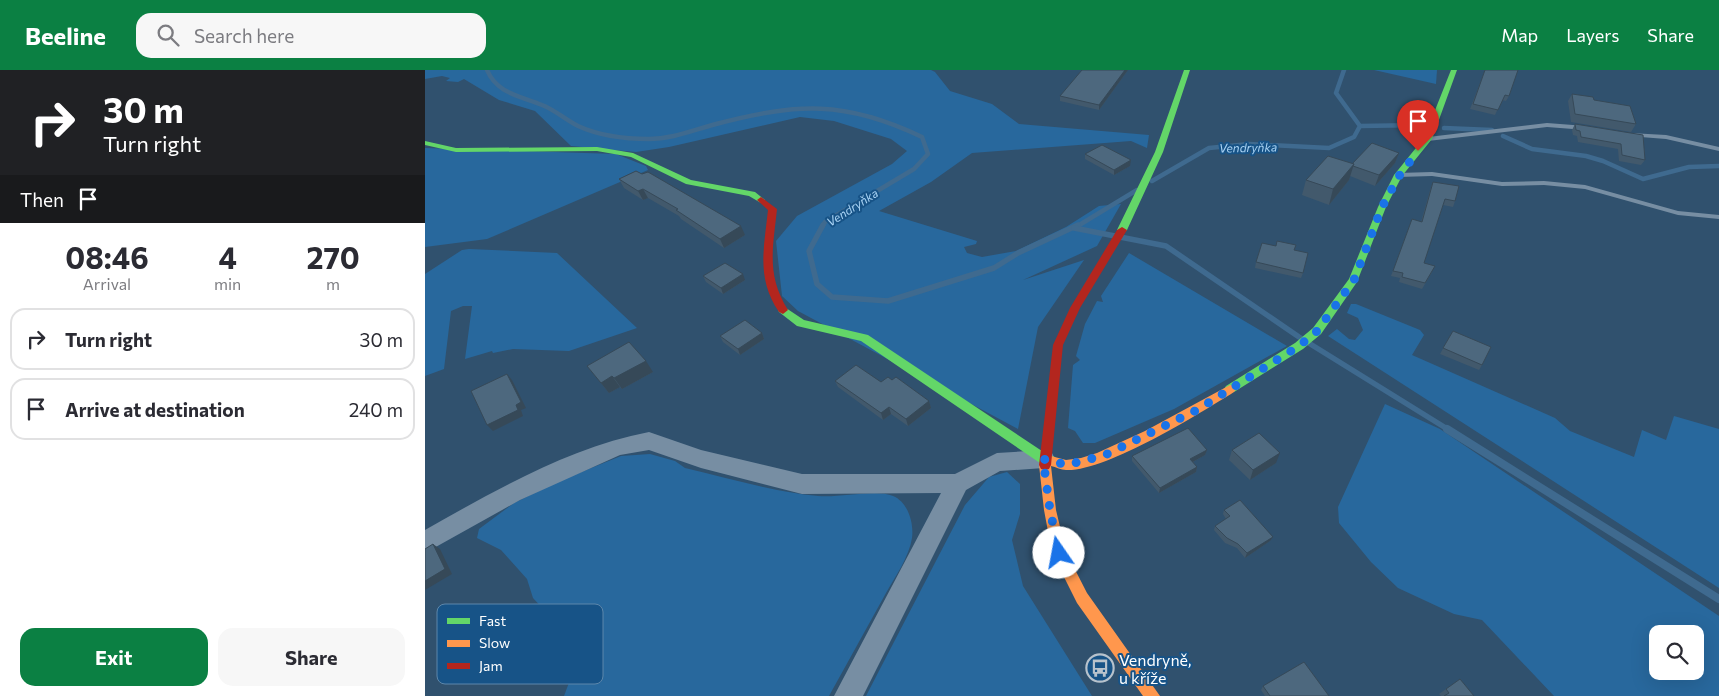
<!DOCTYPE html>
<html lang="en">
<head>
<meta charset="utf-8">
<style>
  :root { --surface:#fff; --page:#f7f7f7; --text:#2b2b33; --muted:#7c7c81; --line:#e1e1e2; --accent:#0b8043 }
  body { margin:0; font-family:Commissioner,sans-serif; background:var(--page); color:var(--text); height:100vh; display:flex; flex-direction:column; font-size:19px; white-space:nowrap }
  * { box-sizing:border-box; margin:0 }
  p { font-size:16px; color:var(--muted) }
  .icon { flex:none; width:28px; height:28px; fill:none; stroke:currentColor; stroke-width:2; stroke-linecap:round; stroke-linejoin:round }
  .map { position:relative; flex:1; overflow:hidden }
  .details { display:flex; flex-direction:column; background:var(--surface); width:425px }
  .details>* { flex:none }
  .hud { background:#202124; color:#fff; overflow:hidden }
  .buttons { position:absolute; left:1224px; top:555px; display:grid; gap:10px }
  .buttons a { display:grid; place-items:center; width:55px; height:55px; border-radius:10px; background:var(--surface); box-shadow:0 5px 20px #0002; font-size:25px }
  .pin { position:absolute; display:grid; place-items:center; width:42px; height:42px; color:#fff; margin:-51px -21px; border-radius:50% 50% 50% 0; rotate:-45deg; box-shadow:0 0 5px #0007 }
  .pin .icon { rotate:45deg }
  .me { position:absolute; width:55px; margin:-28px; rotate:348deg; stroke-linejoin:round; filter:drop-shadow(0 0 4px #0008) }
  .turn { display:flex; align-items:center; gap:18px; height:105px; padding:0 20px; font-size:22px }
  .turn .icon { width:65px; height:65px; stroke-width:2.5 }
  .turn b { display:block; font-size:35px; line-height:42px }
  .then { display:flex; align-items:center; height:48px; padding:0 20px; background:#0003; gap:10px; font-size:19px }
  .eta { display:flex; justify-content:space-evenly; align-items:center; height:85px; text-align:center }
  .eta b { font-size:30px; font-weight:700; line-height:35px }
  .button { display:flex; gap:10px; margin-top:auto; padding:10px 20px }
  .button a { flex:1; height:58px; border-radius:15px; background:var(--accent); color:#fff; font-size:20px; font-weight:700; line-height:58px; text-align:center }
  .button a+a { background:var(--page); color:var(--text) }
  ul { padding:0; list-style:none }
  li { display:flex; align-items:center; gap:15px; height:62px; margin:0 10px 8px; padding:0 10px; border:2px solid var(--line); border-radius:15px }
  li div { flex:1 }
  li b { display:block; font-size:19px }
  li em { font-style:normal }
  header { display:flex; align-items:center; gap:30px; box-sizing:border-box; height:70px; padding:0 25px; background:var(--accent); color:#fff }
  header strong { font-size:24px }
  nav { display:flex; gap:28px; margin-inline-start:auto; font-size:18px }
  .search { width:350px; height:45px; background:var(--page); display:flex; align-items:center; gap:12px; box-sizing:border-box; padding:0 18px; border-radius:15px; color:var(--muted); font-size:19px }
  main { display:flex; flex:1; min-height:0 }
  .map>svg:first-child { display:block }
  .green { fill:#28689d; fill-rule:evenodd }
  .lines { fill:none; stroke-linecap:round; stroke-linejoin:round }
  .stream-far2 { stroke:#3f6a8f; stroke-width:4.5 }
  .stream-far1 { stroke:#3f6a8f; stroke-width:5.5 }
  .stream { stroke:#3f6a8f; stroke-width:8 }
  .lane { fill:#778ea3; fill-rule:evenodd }
  .street { fill:#778ea3; fill-rule:evenodd }
  .fast { fill:#63d668; fill-rule:evenodd }
  .slow { fill:#ff974d; fill-rule:evenodd }
  .jam { fill:#b3261e; fill-rule:evenodd }
  .wall { fill:#42596c }
  .shaded-wall { fill:#364958 }
  .building { fill:#4d687e; stroke:#364958 }
  .route { stroke:#1a73e8; stroke-width:9; stroke-dasharray:0 16.2 }
  .labels { text-anchor:middle; dominant-baseline:central; stroke-width:4; stroke-linejoin:round; paint-order:stroke }
  .far-water-label { font-size:12px; font-style:italic; fill:#aad4f5; stroke:#175387 }
  .near-poi-label { font-size:16px; fill:#fff; stroke:#175387; text-anchor:start }
  .key { fill:#175387; stroke:#5d87ab; stroke-width:1 }
  .key-label { font-size:14px; fill:#fff }
</style>
</head>
<body>
<header>
<strong>Beeline</strong>
<div class="search"><svg class="icon" aria-label="search" viewBox="0 0 24 24"><circle cx="10" cy="10" r="6"/><path d="M15 15l6 6"/></svg>Search here</div>
<nav><a>Map</a><a>Layers</a><a>Share</a></nav>
</header>
<main>
<section class="details">
<div class="hud">
<div class="turn"><svg class="icon" aria-label="right" viewBox="0 0 24 24"><path d="M7 20v-9h11M14 6l5 5-5 5"/></svg><div><b>30 m</b>Turn right</div></div>
<div class="then">Then<svg class="icon" aria-label="arrive" viewBox="0 0 24 24"><path d="M6 21V4h12l-3 4 3 4H6"/></svg></div>
</div>
<div class="eta">
<div><b>08:46</b><p>Arrival</p></div>
<div><b>4</b><p>min</p></div>
<div><b>270</b><p>m</p></div>
</div>
<ul>
<li><svg class="icon" aria-label="right" viewBox="0 0 24 24"><path d="M7 20v-9h11M14 6l5 5-5 5"/></svg><div><b>Turn right</b></div><em>30 m</em></li>
<li><svg class="icon" aria-label="arrive" viewBox="0 0 24 24"><path d="M6 21V4h12l-3 4 3 4H6"/></svg><div><b>Arrive at destination</b></div><em>240 m</em></li>
</ul>
<div class="button"><a>Exit</a><a>Share</a></div>
</section>
<div class="map">
<svg width="1294" height="626" viewBox="0 0 1294 626">
  <rect width="100%" height="100%" fill="#30516e"/>
  <g class="green">
    <path d="M0 0H506L510 2 525 21 567 34 594 54 724 65 722 78 706 71 547 83 506 112 454 141 552 171 551 174 539 177 542 183 557 187 591 181 641 157 674 136 696 134 672 176 598 210 659 190 613 257 593 359 373 241 357 226 351 171 372 146 467 94 482 81 466 69 409 51 375 47 244 77 211 82 146 76 110 41 74 30 39 9 33 12 21 11 25 8 17 6 0 9Z"/>
    <path d="M949 0H1012L1011 14Z"/>
    <path d="M0 78 191 84 221 96 223 100 62 169 0 177Z"/>
    <path d="M44 179 132 183 212 258 144 281 88 279 68 283 67 281 40 289 47 236H38L26 241 19 299 0 306V204L37 180Z"/>
    <path d="M704 183 862 276 749 339 670 373H658L650 361 643 358 648 295 655 290 651 286 660 254 672 231 678 232 676 226Z"/>
    <path d="M926 234H931L995 260 999 265 987 285 1130 348 1145 361 1209 387 1217 360 1241 370 1249 346 1294 359V518L903 266 912 259 924 269 930 270 938 260 933 248 922 243Z"/>
    <path d="M960 334 1015 359 1294 546V626H1129L1057 550 1029 544 973 518 946 492 914 453 913 437ZM1232 564H1270V601H1232Z"/>
    <path d="M225 384 250 391 260 398C304 408 348 422 393 426 415 428 451 419 468 426 483 432 489 453 487 468 484 487 470 507 461 523 442 557 423 592 404 626H139L155 583 154 565 122 543 108 528 102 509 76 480 52 468 54 459 89 433 134 411 196 386Z"/>
    <path d="M582 402 595 414V444L587 470 598 516 667 626H441L540 435 564 407Z"/>
  </g>
  <g class="lines">
    <g class="stream-far2">
      <path d="M62 0C72 24 96 26 117 35 130 40 141 50 153 56 175 66 201 69 224 69 248 69 268 60 291 54 372 33 420 30 497 67L503 84 489 99 400 152 397 157"/>
      <path d="M935 56 998 55"/>
      <path d="M1019 58 1067 60"/>
      <path d="M1078 66 1107 79 1161 86 1178 91 1218 109 1264 97 1294 96"/>
      <path d="M727 111 784 78 824 74 904 78 929 67 935 56 911 23 919 0"/>
      <path d="M651 157 712 120"/>
    </g>
    <g class="stream-far1">
      <path d="M398 155 384 181 392 214 407 227 463 231 569 198 593 183 653 155"/>
      <path d="M649 158 741 176 874 267 1024 360"/>
    </g>
    <path class="stream" d="M1022 359 1294 529"/>
    <g class="lane">
      <path d="M1122 53 1161 56 1164 58 1161 60 1122 57 1003 71 999 69 1003 67Z"/>
      <path d="M1205 63 1241 65 1294 77V81L1241 69 1203 66V64Z"/>
      <path d="M1007 102 1077 112 1119 111 1160 115 1253 141 1294 145V149L1253 145 1160 119 1119 115 1077 116 1007 106 973 107 969 105 973 103Z"/>
    </g>
    <path class="street" d="M224 362 276 380 377 404H530L572 383 619 380 627 383 630 389 627 395 619 398 575 401 541 420 438 626H409L516 423 377 424 276 398 224 380 195 385 95 430 0 483V460C69 421 145 377 224 362Z"/>
    <g class="fast">
      <path d="M759 0H765L738 82 702 160 700 162H694L692 160 730 82Z"/>
      <path d="M1026 0H1032L1007 69 977 106 961 137 932 212 896 264 878 279 809 322H801L799 319 801 316 870 273 888 258 924 209 953 137 969 105 999 68Z"/>
      <path d="M0 71 31 78 172 77 208 83 266 110 330 122 340 130 336 133 324 126 261 114 206 87 172 81 31 82 0 75Z"/>
      <path d="M358 236 379 250 443 265 623 385 630 387 632 391 630 395 626 396 615 393 436 271 372 256 354 242 353 240 354 238Z"/>
    </g>
    <path class="slow" d="M805 315 809 316 811 319 809 322C774 344 680 402 641 400 636 400 631 397 626 396L631 440 641 482 662 523 735 626H718L652 533 627 483 619 440 614 395 616 391 626 386 641 390 656 388 672 383 720 361Z"/>
    <g class="jam">
      <path d="M336 127 352 139C348 178 341 205 363 240L358 244 354 242C331 208 339 178 343 140L332 130Z"/>
      <path d="M697 157 702 160 655 238 638 275 626 395 624 399 620 400 616 399 614 395 628 275 645 238 692 160Z"/>
    </g>
  </g>
  <g class="wall">
    <path d="M703 0 674 40 635 31V26Z"/>
    <path d="M1060 0 1084 26 1081 31 1077 30 1070 45 1045 39Z"/>
    <path d="M1147 24 1169 30 1211 54 1206 62 1146 52 1143 31Z"/>
    <path d="M1150 54 1218 65 1220 90 1216 95 1194 91 1193 79 1153 72 1152 66 1148 65 1147 60Z"/>
    <path d="M974 83 970 93 950 116 925 106 924 110 904 135 877 125 881 110 927 94Z"/>
    <path d="M660 84 705 96 689 105 660 89Z"/>
    <path d="M211 101 320 165 299 178 256 149 254 146 223 128 218 130 199 118 194 109Z"/>
    <path d="M1008 112 1030 131 1028 137 1018 135 999 193 1007 202 997 219 974 212 975 208 966 206 987 149 996 152 1006 117Z"/>
    <path d="M869 180 878 203 876 208 830 198 831 192Z"/>
    <path d="M278 206 320 210 298 224 281 212Z"/>
    <path d="M1028 261 1057 295 1054 300 1015 284Z"/>
    <path d="M337 263 339 269 315 285 298 272 295 266Z"/>
    <path d="M162 296 228 302 197 319 195 317 184 323Z"/>
    <path d="M467 310 504 331 506 338 483 356 466 344 458 350 413 317 410 311 456 312Z"/>
    <path d="M782 380 780 385 768 392 772 397 771 402 734 423 707 391V386Z"/>
    <path d="M807 380 851 393 825 410 804 390Z"/>
    <path d="M799 440 845 471 820 488 812 478 800 473 789 460 790 456 801 449 798 444Z"/>
    <path d="M838 616 904 626H840L836 620Z"/>
    <path d="M1021 619 1049 626H1016L1014 624Z"/>
  </g>
  <g class="shaded-wall">
    <path d="M700 0H703L674 40V35Z"/>
    <path d="M974 83 970 93 950 116 954 105Z"/>
    <path d="M706 90 705 96 689 105V100Z"/>
    <path d="M929 94 924 110 904 135 908 119Z"/>
    <path d="M218 119 223 128 218 130 213 121Z"/>
    <path d="M316 156 320 165 299 178 295 169Z"/>
    <path d="M318 204 320 210 298 224 296 218Z"/>
    <path d="M337 263 339 269 315 285 313 279Z"/>
    <path d="M221 291 228 302 197 319 189 308Z"/>
    <path d="M82 304 87 310 101 338 96 340 98 346 68 361 62 355 91 335Z"/>
    <path d="M187 306 195 317 184 323 176 313Z"/>
    <path d="M504 331 506 338 483 356 481 349Z"/>
    <path d="M464 337 466 344 458 350 456 343Z"/>
    <path d="M782 380 780 385 764 394 765 389Z"/>
    <path d="M855 383 851 393 825 410 828 400Z"/>
    <path d="M772 397 771 402 734 423 735 418Z"/>
    <path d="M848 467 845 471 820 488 822 483Z"/>
    <path d="M8 474 15 479 27 504 0 520V511Z"/>
  </g>
  <g class="building">
    <path d="M657 0H700L674 35 635 26Z"/>
    <path d="M1060 0H1093L1084 26 1080 25 1073 40 1048 34Z"/>
    <path d="M1147 24 1168 27 1169 30 1205 36 1211 54 1150 44Z"/>
    <path d="M1150 54 1218 65 1220 90 1197 85 1196 74 1156 67 1155 61 1151 60Z"/>
    <path d="M947 73 974 83 954 105 928 96 929 94H927Z"/>
    <path d="M677 75 706 90 689 100 660 84Z"/>
    <path d="M903 86 929 94 908 119 881 110Z"/>
    <path d="M211 101 217 104 223 102 316 156 295 169 251 140 253 139 218 119 213 121 194 109Z"/>
    <path d="M1008 112 1034 116 1030 131 1020 129 999 193 1010 196 1000 213 977 207 978 203 968 201 987 149 997 152Z"/>
    <path d="M852 171 871 175 869 180 883 183 878 203 831 192 837 173 851 176Z"/>
    <path d="M300 193 318 204 296 218 278 206Z"/>
    <path d="M320 250 337 263 313 279 295 266Z"/>
    <path d="M1028 261 1066 277 1057 295 1018 278Z"/>
    <path d="M204 272 221 291 189 308 187 306 176 313 162 296Z"/>
    <path d="M431 295 456 312 463 307 467 310 471 307 504 331 481 349 464 337 456 343 410 311Z"/>
    <path d="M82 304 96 332 91 335 93 340 62 355 46 321Z"/>
    <path d="M763 358 782 380 765 389 772 397 735 418 707 386Z"/>
    <path d="M834 363 855 383 828 400 807 380Z"/>
    <path d="M815 430 848 467 822 483 813 474 802 468 790 456 805 446 799 440Z"/>
    <path d="M8 474 20 499 0 511V479Z"/>
    <path d="M879 592 904 626H845L838 616Z"/>
    <path d="M1035 609 1049 626H1019L1024 623 1021 619Z"/>
  </g>
  <g class="lines">
    <path class="route" d="M634 483 625 440 618 389 642 395 680 385 772 340 874 276 892 261 929 210 957 137 974 106 993 81"/>
  </g>
  <defs>
    <g id="bus-ring" transform="scale(1.4375)"><circle r="9.5" fill="#175387" stroke="#b7c2cc" stroke-width="1.5"/><path d="M-5-6H5V4H4V6H2V4H-2V6H-4V4H-5ZM-3.5-4V0h7V-4ZM-3.5 1.2v1.5H-2V1.2ZM2 1.2v1.5H3.5V1.2Z" fill="#b7c2cc"/></g>
  </defs>
  <g fill-rule="evenodd">
    <use href="#bus-ring" x="675" y="598"/>
  </g>
  <g class="labels">
    <g class="far-water-label">
      <text transform="translate(823 77) rotate(-1)">Vendryňka</text>
      <text transform="translate(427 137) rotate(-33)">Vendryňka</text>
    </g>
    <g class="near-poi-label">
      <text x="694" y="589">Vendryně,<tspan x="694" dy="18">u kříže</tspan></text>
    </g>
  </g>
  <rect x="12" y="534" width="166" height="80" rx="8" class="key"/>
  <rect x="22" y="548" width="23" height="6" fill="#63d668"/>
  <rect x="22" y="570" width="23" height="7" fill="#ff974d"/>
  <rect x="22" y="593" width="23" height="6" fill="#b3261e"/>
  <g class="key-label">
    <text x="54" y="556">Fast</text>
    <text x="54" y="578">Slow</text>
    <text x="54" y="601">Jam</text>
  </g>
</svg>
<div class="buttons">
<a><svg class="icon" aria-label="search" viewBox="0 0 24 24"><circle cx="10" cy="10" r="6"/><path d="M15 15l6 6"/></svg></a>
</div>
<div class="pin" style="left:993px;top:81px;background:#d93025"><svg class="icon" aria-label="arrive" viewBox="0 0 24 24"><path d="M6 21V4h12l-3 4 3 4H6"/></svg></div>
<svg class="me" style="left:634px;top:483px" viewBox="-20 -20 40 40"><circle r="19" fill="#fff"/><path d="M0-13L10 11 0 6-10 11z" fill="#1a73e8"/></svg>
</div>
</main>
</body>
</html>
